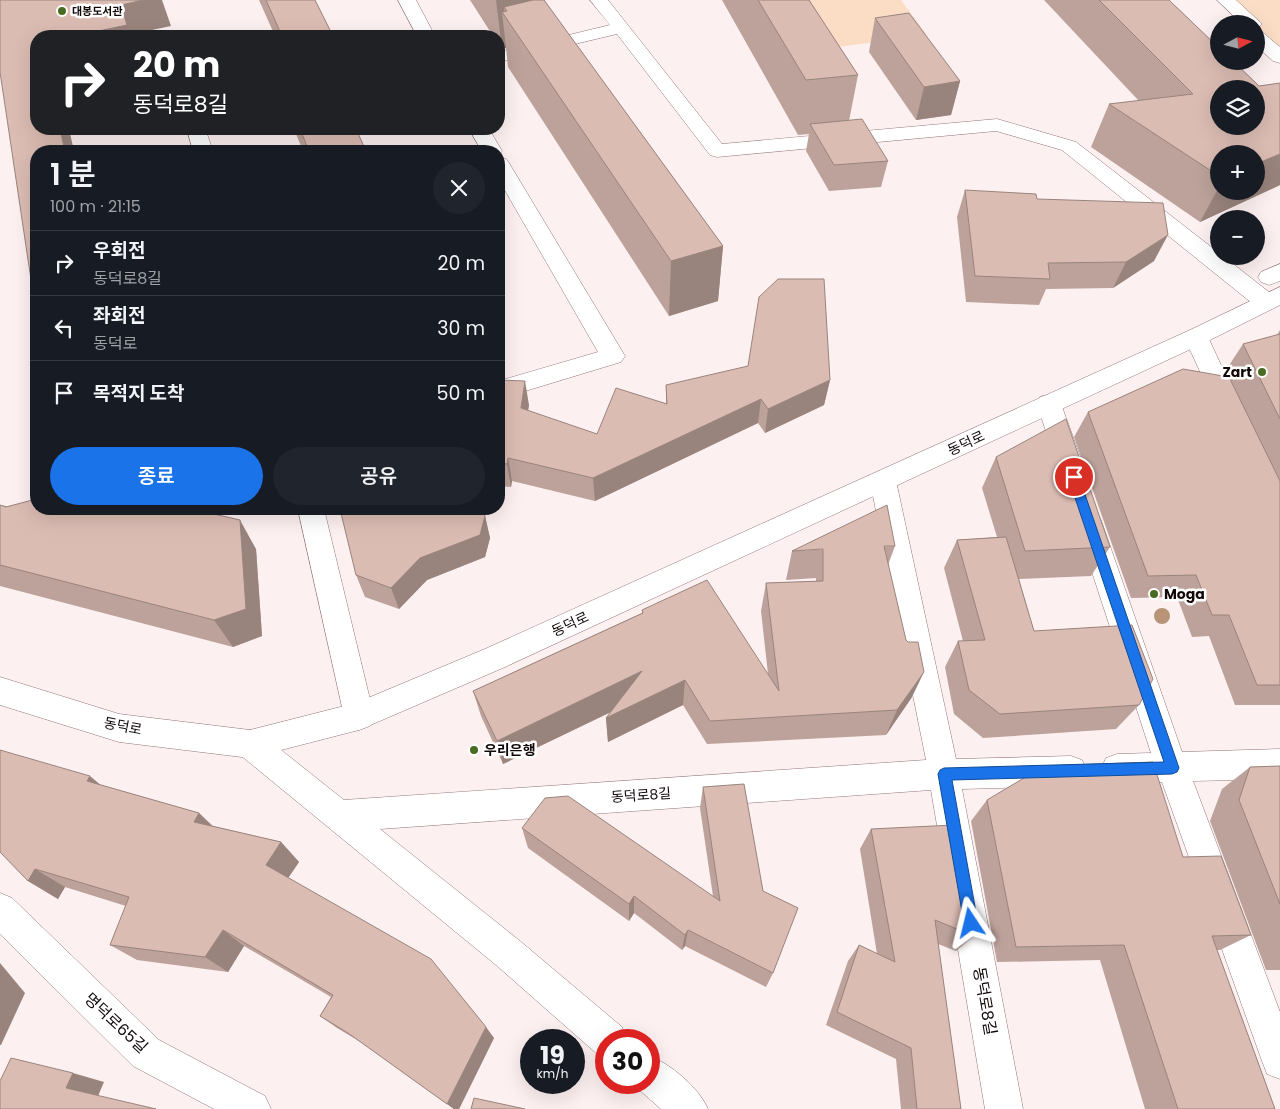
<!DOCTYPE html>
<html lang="ko">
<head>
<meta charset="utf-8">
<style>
  :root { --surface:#171b24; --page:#20242c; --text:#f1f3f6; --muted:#9ea1a6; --line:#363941; --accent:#1a73e8 }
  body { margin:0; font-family:Poppins,"Noto Sans KR",sans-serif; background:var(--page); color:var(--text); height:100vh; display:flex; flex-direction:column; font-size:19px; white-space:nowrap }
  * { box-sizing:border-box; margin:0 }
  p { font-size:16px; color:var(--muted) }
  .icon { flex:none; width:28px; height:28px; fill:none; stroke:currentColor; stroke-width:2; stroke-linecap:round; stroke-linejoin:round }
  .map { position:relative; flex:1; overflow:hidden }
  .drawer { position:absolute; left:30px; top:145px; width:475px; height:370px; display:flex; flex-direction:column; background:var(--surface); border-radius:20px; box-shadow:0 5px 20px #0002 }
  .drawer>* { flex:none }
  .banner { position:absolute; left:30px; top:30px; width:475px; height:105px; border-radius:20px; box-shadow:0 5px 20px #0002; background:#202124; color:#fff; overflow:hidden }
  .needle { width:32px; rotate:83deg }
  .tools { position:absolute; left:1210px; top:15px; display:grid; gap:10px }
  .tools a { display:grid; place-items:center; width:55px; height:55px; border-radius:50%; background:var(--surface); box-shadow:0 5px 20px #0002; font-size:25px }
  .speed { position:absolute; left:520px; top:1029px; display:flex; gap:10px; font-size:25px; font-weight:700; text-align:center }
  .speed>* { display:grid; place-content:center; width:65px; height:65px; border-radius:50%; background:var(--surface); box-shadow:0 5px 20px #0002; line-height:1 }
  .speed small { font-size:12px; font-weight:400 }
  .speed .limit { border:8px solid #d22; background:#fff; color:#111 }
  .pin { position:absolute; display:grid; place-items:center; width:42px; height:42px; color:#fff; margin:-21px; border:2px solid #fff; border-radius:50%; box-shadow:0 1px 5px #0007 }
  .me { position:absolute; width:55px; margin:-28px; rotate:350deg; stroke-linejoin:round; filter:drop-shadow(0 0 4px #0008) }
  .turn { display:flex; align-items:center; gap:18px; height:105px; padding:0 20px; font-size:22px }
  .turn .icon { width:65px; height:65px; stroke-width:2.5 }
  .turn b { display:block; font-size:35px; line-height:42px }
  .round { display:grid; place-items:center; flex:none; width:52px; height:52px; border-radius:26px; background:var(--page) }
  .overview { display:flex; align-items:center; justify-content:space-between; height:85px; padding:0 20px }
  h1 { font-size:30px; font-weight:600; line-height:38px }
  .button { display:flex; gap:10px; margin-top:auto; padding:10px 20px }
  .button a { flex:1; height:58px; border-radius:30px; background:var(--accent); color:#fff; font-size:20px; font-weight:600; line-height:58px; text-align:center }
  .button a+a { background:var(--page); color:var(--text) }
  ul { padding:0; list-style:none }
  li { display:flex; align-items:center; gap:15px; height:65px; padding:0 20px; border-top:1px solid var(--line) }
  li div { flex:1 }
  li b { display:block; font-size:19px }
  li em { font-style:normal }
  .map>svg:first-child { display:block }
  .green { fill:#fbddc6 }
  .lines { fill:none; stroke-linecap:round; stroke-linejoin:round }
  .street-casing { stroke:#937578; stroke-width:1 }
  .secondary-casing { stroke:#937578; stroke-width:1 }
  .street { fill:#fff; fill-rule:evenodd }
  .secondary { fill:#fff; fill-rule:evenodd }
  .tree { fill:#b79477 }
  .wall { fill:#bca29a; fill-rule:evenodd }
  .shaded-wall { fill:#99847d }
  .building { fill:#dbbcb3; stroke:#99847d; fill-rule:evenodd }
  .route { fill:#1a73e8; stroke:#114b97 }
  .poi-dot { fill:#4a6b22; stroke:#fff; stroke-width:2 }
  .labels { text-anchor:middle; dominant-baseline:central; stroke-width:5; stroke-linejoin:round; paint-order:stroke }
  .far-poi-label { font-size:11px; font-weight:bold; fill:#120809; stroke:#fff; text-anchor:start }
  .poi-label { font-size:14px; font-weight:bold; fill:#120809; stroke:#fff; text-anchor:start }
  .street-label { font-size:14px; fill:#120809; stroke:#fff }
  .near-street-label { font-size:16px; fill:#120809; stroke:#fff }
</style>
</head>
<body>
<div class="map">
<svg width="1280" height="1109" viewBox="0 0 1280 1109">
  <rect width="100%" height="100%" fill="#fdf0f1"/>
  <g class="green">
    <path d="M808 0H901L927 35 838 47Z"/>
    <path d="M1229 0H1280V49L1256 29V24Z"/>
  </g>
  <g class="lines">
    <g class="street-casing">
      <g id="street">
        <path d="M398 0H416L435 36H417Z"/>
        <path d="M590 0H608L722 144 997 119 1004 121 1076 142 1219 253V256H1223L1274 296 1277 302 1274 308 1266 310 1258 308 1062 150 996 131 717 157 710 155 617 34 499 62V52L610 25Z"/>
        <path d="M1217 0H1236L1262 24 1256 29V24H1242Z"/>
        <path d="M1256 31 1262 32 1280 47V63L1273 61 1256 46Z"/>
        <path d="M187 129H212L207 134 213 151H193Z"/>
        <path d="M469 129H489L502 151 499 155V151H482Z"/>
        <path d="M499 157 506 159 509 163 625 356 621 362 499 399V381L598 352 499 180Z"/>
        <path d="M1280 264V281L1269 285 1261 282 1258 277 1261 272Z"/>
        <path d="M1196 329 1204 331 1208 337 1241 408 1238 415 1229 417 1220 415 1217 408 1184 337 1188 331Z"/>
        <path d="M1049 395 1058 397 1061 404 1081 459 1077 466 1068 469 1059 466 1055 459 1037 404 1040 397Z"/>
        <path d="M883 471 892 474 896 481 956 759 1071 756 1082 760 1087 771 1082 782 1071 786 962 789 1023 1109H985L931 790 380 829 520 941 622 1027 627 1040H606V1057L596 1053 496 965 239 754 235 744 239 734 250 730 261 734 344 800 926 760 870 481 874 474Z"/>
        <path d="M298 509H324L374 716 370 726 359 730 348 726 344 716Z"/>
        <path d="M1090 515 1100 518 1103 526 1182 752 1280 749V779L1193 781 1280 1012V1079L1267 1074 1262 1061 1162 782 1117 784 1106 780 1101 769 1106 758 1117 754 1151 753 1077 526 1080 518Z"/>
        <path d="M0 893 12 898 159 1040 265 1096 271 1109H214L133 1066 0 934Z"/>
        <path d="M649 1056C670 1063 699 1088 708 1109H661L636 1087 634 1082H649Z"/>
      </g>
    </g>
    <g class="secondary-casing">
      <path id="secondary" d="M1280 287V305L1204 343 505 667 359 730 250 758 119 742 0 705V677L119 714 250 730 356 703 485 649 1188 331Z"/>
    </g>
    <use href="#street" class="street"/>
    <use href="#secondary" class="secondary"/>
  </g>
  <circle class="tree" cx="1162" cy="616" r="8"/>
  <g class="wall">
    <path d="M259 0H315L333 36H275Z"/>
    <path d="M470 0H544L723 246 718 301 669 316 508 67 506 48 502 49 499 44V36H493Z"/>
    <path d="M722 0H809L858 75 849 121 888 161 881 187 829 191 806 151 809 134 798 135Z"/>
    <path d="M1044 0H1169L1219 48V61H1233L1259 86 1280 83V185L1200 222 1091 147 1109 104 1139 101ZM1219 89H1256V126H1219ZM1219 154H1256V191H1219Z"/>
    <path d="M875 18 960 81 951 115 916 120 869 52Z"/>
    <path d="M294 129H356L366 151H303Z"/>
    <path d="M965 190 1037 199 1154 261 1113 288 1046 289 1039 305 966 302 957 217Z"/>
    <path d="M1280 330V705H1235L1209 636 1192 637 1177 597 1131 598 1074 437 1088 412 1229 377 1226 370 1243 344 1277 335Z"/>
    <path d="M499 380 529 405 528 411 597 434 666 404V385L830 380 824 405 765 433 758 423 595 501 512 481 511 487 499 486Z"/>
    <path d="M996 457 1110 547 1091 576 1019 579 1034 631 1139 705 1116 729 983 738 954 714 945 667 958 641H963L944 568 957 540 997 537 982 488Z"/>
    <path d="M0 505 256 549 262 636 233 647 0 586Z"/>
    <path d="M485 516 490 538 485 557 427 580 399 609 365 597 356 575Z"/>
    <path d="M895 546 888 565 912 697 886 735 707 744 683 705 608 742 606 718 611 712 503 764 481 716 473 691 642 613V610L768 674 761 611 766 583 816 581V578L786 580 792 551Z"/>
    <path d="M1280 766V970H1266L1210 821 1222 789 1250 767Z"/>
    <path d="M101 785 199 813 213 826 281 842 299 862 288 878 494 1038 459 1109H454L364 1044 337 1028 320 1016 331 997 244 946 228 972 137 960 110 945 126 906 65 887 58 899 28 881 0 852Z"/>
    <path d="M703 787 773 973 766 987 685 946 682 950 634 913 629 921 528 848 522 828 713 896 700 808Z"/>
    <path d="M987 800 1183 857 1251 935 1220 950H1217L1275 1109H1145L1100 960 997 962 971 821Z"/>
    <path d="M871 829 974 936 956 951 938 944 961 1109H901L896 1059 826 1025 848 961 859 945 877 954 860 849Z"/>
  </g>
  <g class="shaded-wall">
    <path d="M143 0H162L171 26 133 34 134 36H75L121 5Z"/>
    <path d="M496 0H537L507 11 504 7 505 16 502 12 506 48 502 49Z"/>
    <path d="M960 81 951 115 916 120 924 87Z"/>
    <path d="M60 129H69L74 151H65Z"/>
    <path d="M1280 154V185L1200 222 1219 187V191H1256V164Z"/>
    <path d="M1168 235 1154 261 1113 288 1126 262Z"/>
    <path d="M723 246 718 301 669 316 671 261Z"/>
    <path d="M830 380 824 405 765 433 768 409Z"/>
    <path d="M525 381 529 405 524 432 521 408Z"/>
    <path d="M761 399 758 423 595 501 593 478Z"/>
    <path d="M508 458 512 481 511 487 507 464Z"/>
    <path d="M485 516 490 538 485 557 427 580 399 609 391 588 420 558Z"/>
    <path d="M240 520 256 549 262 636 233 647 214 620Z"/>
    <path d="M642 671V697L503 764 497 741Z"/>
    <path d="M924 672 912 697 886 735 897 710Z"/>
    <path d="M685 680 683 705 608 742 606 718Z"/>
    <path d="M90 776 116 798 87 781Z"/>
    <path d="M199 813 220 834 194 822Z"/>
    <path d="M281 842 299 862 284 884 266 865Z"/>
    <path d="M35 869 65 887 58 899 28 881Z"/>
    <path d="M634 896V913L629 921V904Z"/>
    <path d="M223 930 244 946 228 972 205 957Z"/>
    <path d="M688 930 685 946 682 950 685 935Z"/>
    <path d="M0 963 25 993 1 1045H0Z"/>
    <path d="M486 1027 494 1038 459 1109H454L447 1104Z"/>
    <path d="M73 1073 104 1082 98 1096 66 1088Z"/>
  </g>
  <g class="building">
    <path d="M0 0H143L121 5 127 25 75 36H36V129H60L65 151H36V313L0 72Z"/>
    <path d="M266 0H315L333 36H282Z"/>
    <path d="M533 0H544L723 246 671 261 502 12 507 11 504 7Z"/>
    <path d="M758 0H809L858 75 806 80Z"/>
    <path d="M1099 0H1169L1219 48V61H1233L1259 86 1280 83V154L1256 164V154H1219V176L1109 104 1193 94ZM1219 89H1256V126H1219Z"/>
    <path d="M909 13 960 81 924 87 875 18Z"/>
    <path d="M862 119 888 161 834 165 810 124Z"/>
    <path d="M300 129H356L366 151H309Z"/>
    <path d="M965 190 1036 194 1037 199 1163 203 1168 235 1126 262 1048 263 1050 279 975 276Z"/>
    <path d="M778 279H824L830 380 768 409 761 399 593 478 508 458 507 464 499 463V380L525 381 521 408 597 434 616 388 667 404 666 385 748 366 759 297Z"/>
    <path d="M1280 334V419L1243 344Z"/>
    <path d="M1183 369 1229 377 1280 481V685H1257L1229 615H1212L1196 575 1148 576 1088 412Z"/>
    <path d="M1066 419 1110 547 1025 551 996 457Z"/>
    <path d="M36 499V509H192L240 520 246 609 214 620 0 565V505L6 507Z"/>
    <path d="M887 505 895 546H884L906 640 908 642H918L924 672 897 710 710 721 685 680 606 718 642 671 497 741 473 691 643 613 642 610 707 580 779 691 766 583 823 581V549L792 551Z"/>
    <path d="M340 509H481L485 516 480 535 420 558 391 588 356 575Z"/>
    <path d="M1006 537 1034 631 1132 625 1153 679 1139 705 1000 714 969 690 958 641 985 640 957 540Z"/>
    <path d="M0 750 90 776 87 781 199 813 194 822 281 842 266 865 431 959 486 1027 447 1104 348 1033 320 1016 333 995 223 930 205 957 110 945 129 897 35 869 28 881 0 852Z"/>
    <path d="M1153 762 1183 857 1221 856 1251 935 1212 936 1275 1109H1178L1124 945 1016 947 987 800 1044 766Z"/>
    <path d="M1280 766V904L1239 800 1250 767Z"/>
    <path d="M744 784 763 891 798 908 773 973 688 930 685 935 634 896 629 904 522 828 545 798 568 796 720 901 703 787Z"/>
    <path d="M954 825 974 936 935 920 961 1109H917L911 1048 837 1012 859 945 895 962 871 829Z"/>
    <path d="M11 1058 73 1073 66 1088 156 1109H0V1081Z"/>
    <path d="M474 1098 525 1109H471Z"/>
  </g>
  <path class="route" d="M1074 473 1079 477 1179 768 1177 772 1172 774 952 780 978 923 976 928 971 930 966 928 964 923 938 774 940 770 944 768 1164 762 1068 477Z"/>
  <g class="poi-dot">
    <circle cx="62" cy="11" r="5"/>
    <circle cx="1262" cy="372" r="5"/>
    <circle cx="1154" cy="594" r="5"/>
    <circle cx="474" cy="750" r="5"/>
  </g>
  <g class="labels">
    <g class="far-poi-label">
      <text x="72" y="11">대봉도서관</text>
    </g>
    <g class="poi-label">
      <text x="1252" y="372" text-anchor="end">Zart</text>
      <text x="1164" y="594">Moga</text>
      <text x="484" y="750">우리은행</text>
    </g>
    <g class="street-label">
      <text transform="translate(966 443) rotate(-25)">동덕로</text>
      <text transform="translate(570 624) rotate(-25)">동덕로</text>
      <text transform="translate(123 726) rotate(11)">동덕로</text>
      <text transform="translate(641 795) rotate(-4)">동덕로8길</text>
    </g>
    <g class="near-street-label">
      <text transform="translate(985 1001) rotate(80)">동덕로8길</text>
      <text transform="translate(116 1023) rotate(43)">명덕로65길</text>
    </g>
  </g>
</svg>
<div class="tools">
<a><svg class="needle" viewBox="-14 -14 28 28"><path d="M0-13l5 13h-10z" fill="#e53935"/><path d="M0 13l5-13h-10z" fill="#9ea1a6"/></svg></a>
<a><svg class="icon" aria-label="layers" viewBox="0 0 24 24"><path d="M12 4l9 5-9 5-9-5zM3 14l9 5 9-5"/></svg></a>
<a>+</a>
<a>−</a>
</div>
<div class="speed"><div>19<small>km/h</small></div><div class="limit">30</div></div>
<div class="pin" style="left:1074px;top:477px;background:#d93025"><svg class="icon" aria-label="arrive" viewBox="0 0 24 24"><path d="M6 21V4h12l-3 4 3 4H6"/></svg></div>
<svg class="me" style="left:971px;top:923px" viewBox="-20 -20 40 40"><path d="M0-17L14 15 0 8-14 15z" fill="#1a73e8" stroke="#fff" stroke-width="4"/></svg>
<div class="banner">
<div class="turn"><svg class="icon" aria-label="right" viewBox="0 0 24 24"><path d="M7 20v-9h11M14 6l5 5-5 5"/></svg><div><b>20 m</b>동덕로8길</div></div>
</div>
<section class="drawer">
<div class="overview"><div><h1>1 분</h1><p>100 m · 21:15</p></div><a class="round"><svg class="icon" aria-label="close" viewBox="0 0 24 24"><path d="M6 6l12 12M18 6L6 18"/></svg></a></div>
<ul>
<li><svg class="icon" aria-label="right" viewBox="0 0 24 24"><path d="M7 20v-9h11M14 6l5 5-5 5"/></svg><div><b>우회전</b><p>동덕로8길</p></div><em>20 m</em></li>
<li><svg class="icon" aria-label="left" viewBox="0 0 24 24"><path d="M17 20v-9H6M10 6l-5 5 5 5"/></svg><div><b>좌회전</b><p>동덕로</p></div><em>30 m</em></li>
<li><svg class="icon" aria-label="arrive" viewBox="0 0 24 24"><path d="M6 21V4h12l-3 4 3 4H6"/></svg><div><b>목적지 도착</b></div><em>50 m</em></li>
</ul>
<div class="button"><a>종료</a><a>공유</a></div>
</section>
</div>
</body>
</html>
